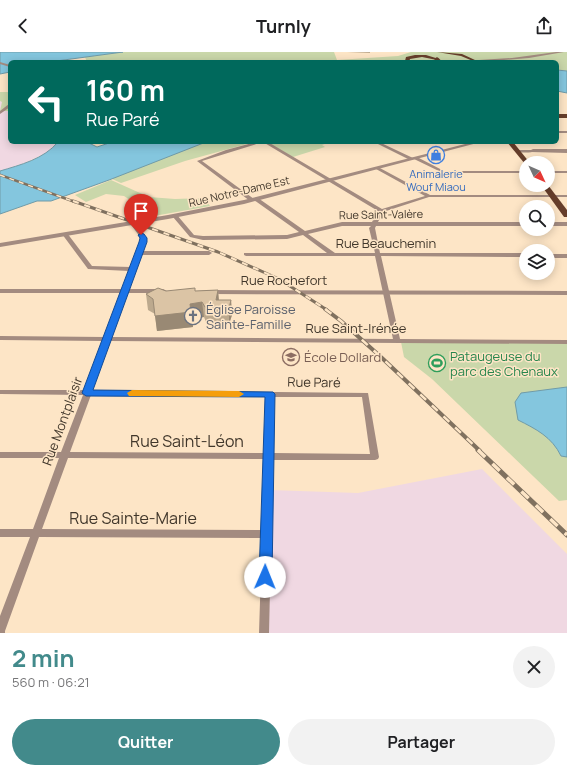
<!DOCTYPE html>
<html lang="fr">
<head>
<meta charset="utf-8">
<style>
  :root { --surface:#fff; --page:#f2f2f2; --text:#202124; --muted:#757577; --accent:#428a8b }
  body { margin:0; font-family:Manrope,sans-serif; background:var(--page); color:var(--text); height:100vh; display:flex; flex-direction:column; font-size:15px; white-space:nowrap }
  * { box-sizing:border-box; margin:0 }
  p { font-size:13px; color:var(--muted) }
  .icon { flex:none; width:22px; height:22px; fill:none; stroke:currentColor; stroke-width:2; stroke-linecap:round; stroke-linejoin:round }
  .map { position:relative; height:581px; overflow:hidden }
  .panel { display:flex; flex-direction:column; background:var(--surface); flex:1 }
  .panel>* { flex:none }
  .banner { position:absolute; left:8px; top:8px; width:551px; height:84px; border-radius:6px; box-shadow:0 2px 10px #0003; background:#00695c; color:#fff; overflow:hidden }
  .needle { width:26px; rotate:134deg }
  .buttons { position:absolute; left:519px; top:104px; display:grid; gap:8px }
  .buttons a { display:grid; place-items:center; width:36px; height:36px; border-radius:50%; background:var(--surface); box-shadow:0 2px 10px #0003; font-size:20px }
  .pin { position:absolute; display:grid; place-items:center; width:34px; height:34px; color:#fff; margin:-41px -17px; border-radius:50% 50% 50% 0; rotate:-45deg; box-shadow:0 0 4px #0007 }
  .pin .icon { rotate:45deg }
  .me { position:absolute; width:44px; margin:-22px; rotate:1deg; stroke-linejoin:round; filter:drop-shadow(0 0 3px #0008) }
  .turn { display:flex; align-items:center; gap:14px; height:84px; padding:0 12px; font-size:18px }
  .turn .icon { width:52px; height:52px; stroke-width:2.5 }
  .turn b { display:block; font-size:28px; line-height:34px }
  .round { display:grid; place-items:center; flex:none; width:42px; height:42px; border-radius:21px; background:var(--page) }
  .overview { display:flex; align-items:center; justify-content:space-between; height:68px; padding:0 12px }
  h1 { font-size:24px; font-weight:700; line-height:30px; color:var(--accent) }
  .primary-button { display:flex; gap:8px; margin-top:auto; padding:8px 12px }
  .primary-button a { flex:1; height:46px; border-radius:24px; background:var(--accent); color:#fff; font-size:16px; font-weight:700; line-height:46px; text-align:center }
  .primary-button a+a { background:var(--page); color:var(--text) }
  header { display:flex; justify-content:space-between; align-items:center; height:52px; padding:0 12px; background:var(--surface); font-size:18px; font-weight:700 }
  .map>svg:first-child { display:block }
  .industrial { fill:#f0d8e2 }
  .green { fill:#cad7aa }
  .water { fill:#84c6de; stroke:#709ba8 }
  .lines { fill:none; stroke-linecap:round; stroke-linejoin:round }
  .minor { fill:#a38b80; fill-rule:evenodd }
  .tertiary { fill:#a38b80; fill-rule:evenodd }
  .primary { fill:#663e2b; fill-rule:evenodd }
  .rail-far3-casing { stroke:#80715f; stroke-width:2.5 }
  .rail-far2-casing { stroke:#80715f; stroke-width:3 }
  .rail-far1-casing { stroke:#80715f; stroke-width:4 }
  .rail-casing { stroke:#80715f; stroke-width:5 }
  .rail-far3 { stroke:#fde5c6; stroke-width:1.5; stroke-dasharray:5; stroke-linecap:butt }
  .rail-far2 { stroke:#fde5c6; stroke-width:2; stroke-dasharray:6; stroke-linecap:butt }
  .rail-far1 { stroke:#fde5c6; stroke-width:2.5; stroke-dasharray:8; stroke-linecap:butt }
  .rail { stroke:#fde5c6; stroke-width:3.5; stroke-dasharray:10; stroke-linecap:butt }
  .primary-bridge { stroke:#663e2b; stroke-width:5 }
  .wall { fill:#bca98e }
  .shaded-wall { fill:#998974 }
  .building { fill:#dbc4a5; stroke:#998974 }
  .route { fill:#1a73e8; stroke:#114b97 }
  .slow { fill:#f59e0b }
  .labels { text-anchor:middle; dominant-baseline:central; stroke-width:3; stroke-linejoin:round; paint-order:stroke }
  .far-shop-label { font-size:11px; fill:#366cbe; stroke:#fde5c6 }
  .far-street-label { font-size:11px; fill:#41372b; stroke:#fde5c6 }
  .street-label { font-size:13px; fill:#41372b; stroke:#fde5c6 }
  .worship-label { font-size:13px; fill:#5b616d; stroke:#fde5c6; text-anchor:start }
  .leisure-label { font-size:13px; fill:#27864d; stroke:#fde5c6; text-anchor:start }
  .education-label { font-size:13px; fill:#785e54; stroke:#fde5c6; text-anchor:start }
  .near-street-label { font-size:16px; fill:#41372b; stroke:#fde5c6 }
</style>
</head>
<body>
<header><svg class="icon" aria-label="back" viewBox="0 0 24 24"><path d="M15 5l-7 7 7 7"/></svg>Turnly<svg class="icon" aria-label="share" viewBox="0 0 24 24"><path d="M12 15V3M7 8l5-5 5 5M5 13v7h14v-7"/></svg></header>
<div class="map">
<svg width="567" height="581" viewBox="0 0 567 581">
  <rect width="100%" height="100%" fill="#fde5c6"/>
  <g class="industrial">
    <path d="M0 40H10V90H58L46 101 25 111 0 119Z"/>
    <path d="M482 417 567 502V581H266L273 482 270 438 358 441Z"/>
  </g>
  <g class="green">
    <path d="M123 0H334L337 8 398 4 411 0H567V19L557 18V10H87L85 5Z"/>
    <path d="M0 40H10V59H0L2 50 0 49Z"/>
    <path d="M204 90H254L185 109 121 131 110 126Z"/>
    <path d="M267 90H325L327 91 322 93 325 95 293 105Z"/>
    <path d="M111 128 149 145 175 147 204 146 210 154 154 164 124 144 106 142 86 150 75 143Z"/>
    <path d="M401 290 567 291V448L559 449 432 327 404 305Z"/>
  </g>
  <g class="water">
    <path d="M0 0H123L49 10H10V20L0 22Z"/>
    <path d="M557 18 567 19V41L557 39Z"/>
    <path d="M58 90H87L97 95 112 90H206L109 128 51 149H37L0 162V119C20 113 44 107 58 90Z"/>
    <path d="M567 335V405L561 404C552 385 536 377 518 368L515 350 521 341Z"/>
  </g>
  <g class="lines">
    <g class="minor">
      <path d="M556 0H564L529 6 479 10H340L364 8 428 9 479 8 512 6Z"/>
      <path d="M0 10 10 13V15L0 12Z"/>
      <path d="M9 52H10V55L0 62V59Z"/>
      <rect x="557" y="79" width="10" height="2"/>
      <path d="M256 90H268L382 157 425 144 376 117V115H378L430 143H567V145H429L383 160 378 170H526V174H376L375 176 380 201H526V205L381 204 400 287 567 288V292L110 289 92 338 368 341 379 405 378 407 375 408H273L269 581H259L262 486 39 485 5 579V581H0V564L30 485H0V477H33L59 406H0V400H61L83 343 0 342V338H85L103 289 0 288V284L105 285 129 219 88 217 62 182 63 181H67L92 214 131 215 140 190V185L130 171 133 169 135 170C144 183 148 183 142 199H209L212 201 209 203H141L112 285 393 287 375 204H246L244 203V201H327L303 183 287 187 203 188 190 185 173 165V163H177L194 183 203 184 287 183 299 180 254 148 250 149 197 109 226 98ZM263 90 378 159 372 170H342L305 179 258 146 254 147 202 109ZM342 174H371L369 176 375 201H335L308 182ZM91 343 266 345 264 401 70 400ZM274 345H362L370 402 273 401ZM68 406 264 407 262 478 42 477Z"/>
      <path d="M374 90H379L413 106 417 105 444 119H526V121H443L414 107 410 108Z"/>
      <path d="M516 98H533L535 99C531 101 520 101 516 99Z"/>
      <rect x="548" y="119" width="19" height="2"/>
      <rect x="548" y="170" width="19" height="4"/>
      <rect x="548" y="202" width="19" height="4"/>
    </g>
    <g class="tertiary">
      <path d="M473 90H481L244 152 168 167 0 195V191L168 163 244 148Z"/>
      <path d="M533 97H567V101L531 100V98Z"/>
      <path d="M0 237H163L167 239 163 241H0Z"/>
      <path d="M206 238 567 239V243L209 242 205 240Z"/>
    </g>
    <g class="primary">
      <path d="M437 0 462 2 475 8 473 9 461 4Z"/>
      <path d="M415 3H426L439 7 437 8 422 5 410 7 409 10 405 9 406 5Z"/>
      <rect x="557" y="62" width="10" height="4"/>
      <path d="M507 90H513L530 111 525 112Z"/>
      <path d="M541 133H548L567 158V165H564Z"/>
    </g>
    <g class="rail-far3-casing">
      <path id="rail-far3" d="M0 123 75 150"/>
    </g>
    <g class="rail-far2-casing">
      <path id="rail-far2" d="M73 149 218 200 279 227 327 258"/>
    </g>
    <g class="rail-far1-casing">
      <path id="rail-far1" d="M325 257 341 269 382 306 480 399"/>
    </g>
    <g class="rail-casing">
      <path id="rail" d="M478 398 567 483"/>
    </g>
    <use href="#rail-far3" class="rail-far3"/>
    <use href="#rail-far2" class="rail-far2"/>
    <use href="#rail-far1" class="rail-far1"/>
    <use href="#rail" class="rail"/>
    <path class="primary-bridge" d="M437 8 439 10"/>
  </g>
  <g class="wall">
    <path d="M347 0H370V1Z"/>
    <path d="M218 238 219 248H231L232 263 229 272 206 270 204 265 192 267 193 275 157 279 155 262 148 258 146 242 166 239H195Z"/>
  </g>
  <g class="shaded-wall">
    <path d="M218 238 219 253 216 248Z"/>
    <path d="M231 248 232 263 229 272V256Z"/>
    <path d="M202 250 204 265 192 267 193 275 157 279 155 264 190 252Z"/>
  </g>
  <path class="building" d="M158 236 166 239 195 236V239L218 238 216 248H231L229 256 205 255 202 250 190 252 191 260 155 264 153 247 146 242Z"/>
  <path class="route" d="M141 181 144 182 147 186V190L93 338 273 340 275 342 272 525 270 529 265 530 261 529 259 525 265 345 86 344 82 341 139 190 140 186 138 183Z"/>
  <path class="slow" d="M132 338 239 339 244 342 239 345 129 344 127 341Z"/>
  <defs>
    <g id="shop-ring" transform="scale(0.9)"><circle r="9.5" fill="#fde5c6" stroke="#3f7fe0" stroke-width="1.5"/><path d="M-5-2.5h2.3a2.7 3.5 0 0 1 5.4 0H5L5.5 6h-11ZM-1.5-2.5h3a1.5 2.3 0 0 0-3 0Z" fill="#3f7fe0"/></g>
    <g id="church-ring" transform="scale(0.9)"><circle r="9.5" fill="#fde5c6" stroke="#6b7280" stroke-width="1.5"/><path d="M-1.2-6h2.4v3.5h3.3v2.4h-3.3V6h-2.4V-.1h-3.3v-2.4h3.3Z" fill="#6b7280"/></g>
    <g id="school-ring" transform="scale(0.9)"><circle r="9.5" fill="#fde5c6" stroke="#8d6e63" stroke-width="1.5"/><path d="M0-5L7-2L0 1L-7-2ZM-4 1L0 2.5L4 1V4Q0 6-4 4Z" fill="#8d6e63"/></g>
    <g id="stadium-ring" transform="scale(0.9)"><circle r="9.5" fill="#fde5c6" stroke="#2e9e5b" stroke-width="1.5"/><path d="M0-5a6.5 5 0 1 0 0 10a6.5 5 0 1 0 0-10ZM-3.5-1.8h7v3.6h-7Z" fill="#2e9e5b"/></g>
  </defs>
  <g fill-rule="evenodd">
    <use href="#shop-ring" x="436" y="103"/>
    <use href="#church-ring" x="193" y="264"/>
    <use href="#school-ring" x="291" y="305"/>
    <use href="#stadium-ring" x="437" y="311"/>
  </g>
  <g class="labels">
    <g class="far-shop-label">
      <text x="436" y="121">Animalerie<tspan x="436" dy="13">Wouf Miaou</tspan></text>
    </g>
    <g class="far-street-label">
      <text transform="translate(239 139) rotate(-13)">Rue Notre-Dame Est</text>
      <text transform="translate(381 162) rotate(-1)">Rue Saint-Valère</text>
    </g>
    <g class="street-label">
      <text x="386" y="191">Rue Beauchemin</text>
      <text x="284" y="228">Rue Rochefort</text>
      <text x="356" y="276">Rue Saint-Irénée</text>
      <text transform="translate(314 330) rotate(1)">Rue Paré</text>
      <text transform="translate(62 369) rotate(-70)">Rue Montplaisir</text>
    </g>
    <g class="worship-label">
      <text x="206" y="257">Église Paroisse<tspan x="206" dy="15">Sainte-Famille</tspan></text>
    </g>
    <g class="leisure-label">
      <text x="450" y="304">Pataugeuse du<tspan x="450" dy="15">parc des Chenaux</tspan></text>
    </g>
    <g class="education-label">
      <text x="304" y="305">École Dollard</text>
    </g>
    <g class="near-street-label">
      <text x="187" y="389">Rue Saint-Léon</text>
      <text x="133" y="466">Rue Sainte-Marie</text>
    </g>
  </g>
</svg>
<div class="buttons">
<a><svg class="needle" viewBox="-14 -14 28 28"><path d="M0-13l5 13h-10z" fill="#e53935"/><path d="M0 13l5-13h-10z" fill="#757577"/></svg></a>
<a><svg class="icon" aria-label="search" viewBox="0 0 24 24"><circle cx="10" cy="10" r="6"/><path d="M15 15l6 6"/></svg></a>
<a><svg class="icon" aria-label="layers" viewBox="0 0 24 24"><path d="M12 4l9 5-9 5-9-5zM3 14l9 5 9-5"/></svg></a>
</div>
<div class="pin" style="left:141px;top:183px;background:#d93025"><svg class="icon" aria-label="arrive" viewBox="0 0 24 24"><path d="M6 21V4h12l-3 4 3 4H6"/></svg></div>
<svg class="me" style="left:265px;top:525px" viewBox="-20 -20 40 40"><circle r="19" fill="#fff"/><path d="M0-13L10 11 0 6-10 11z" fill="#1a73e8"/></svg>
<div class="banner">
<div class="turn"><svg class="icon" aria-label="left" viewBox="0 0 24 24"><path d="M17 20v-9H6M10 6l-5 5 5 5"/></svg><div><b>160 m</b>Rue Paré</div></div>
</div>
</div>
<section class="panel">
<div class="overview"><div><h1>2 min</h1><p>560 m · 06:21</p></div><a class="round"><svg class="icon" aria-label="close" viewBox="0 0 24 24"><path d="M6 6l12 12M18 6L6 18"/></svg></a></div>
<div class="primary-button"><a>Quitter</a><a>Partager</a></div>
</section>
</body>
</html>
